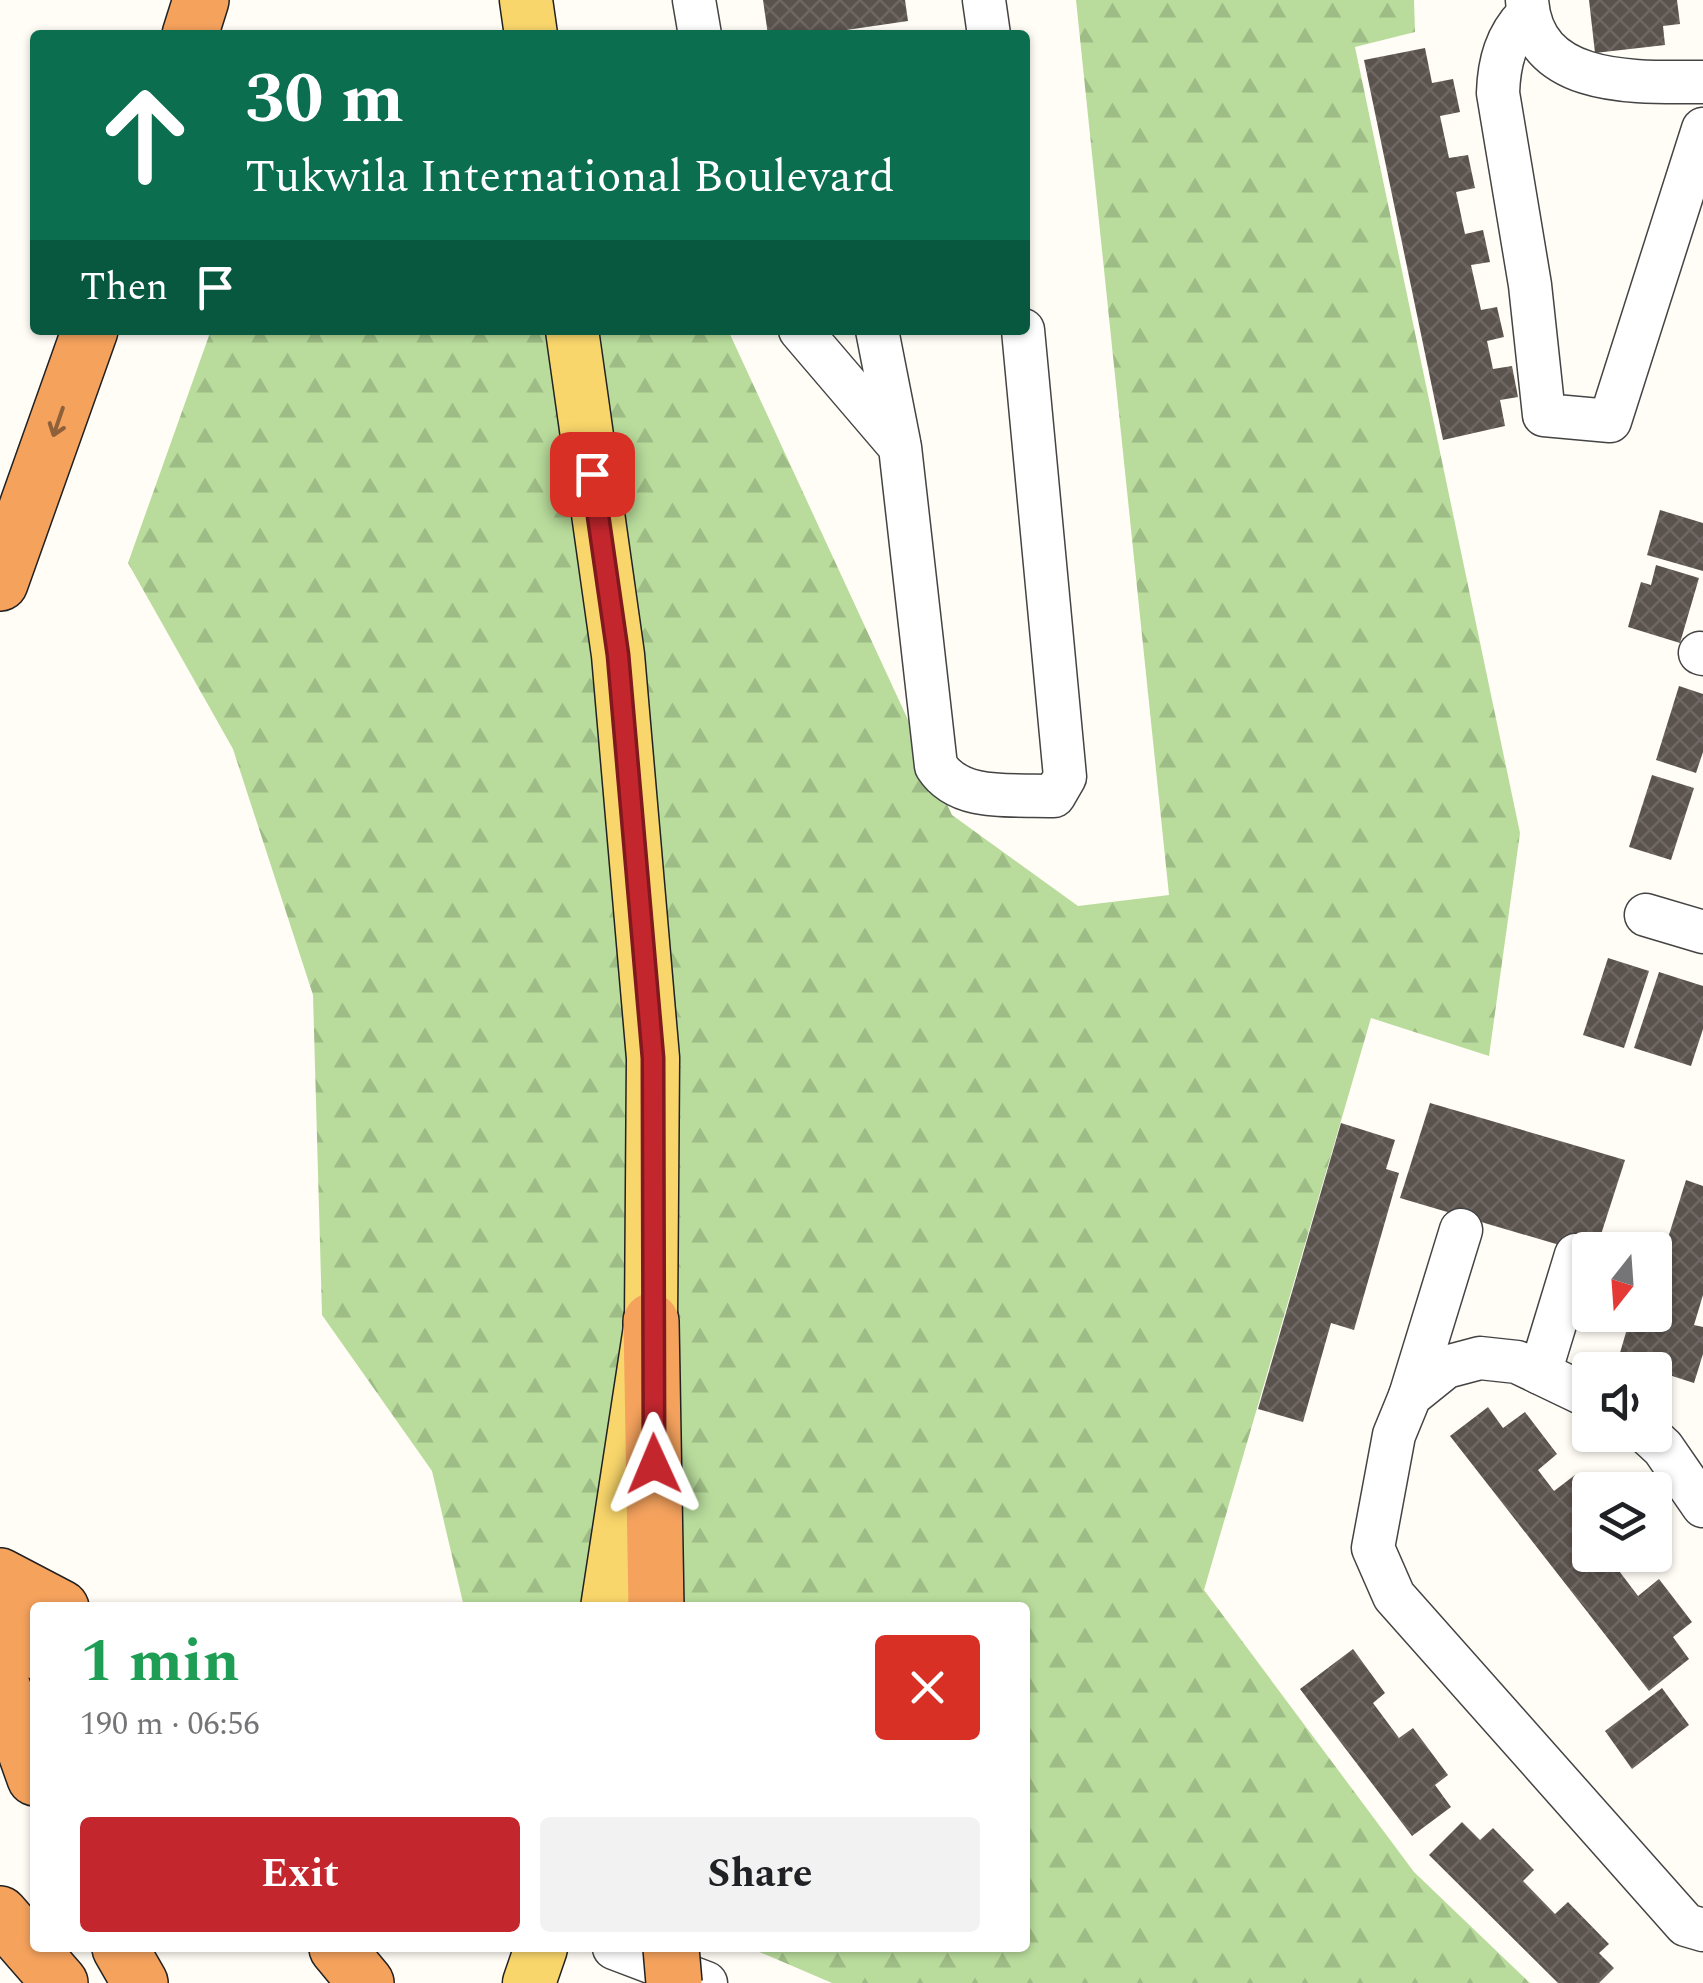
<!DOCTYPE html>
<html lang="en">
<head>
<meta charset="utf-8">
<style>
  :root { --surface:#fff; --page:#f2f2f2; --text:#202124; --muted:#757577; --accent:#c4262e }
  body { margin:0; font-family:Spectral,serif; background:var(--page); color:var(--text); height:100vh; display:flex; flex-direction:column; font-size:38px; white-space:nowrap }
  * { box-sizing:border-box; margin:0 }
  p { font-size:32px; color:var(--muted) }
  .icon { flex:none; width:55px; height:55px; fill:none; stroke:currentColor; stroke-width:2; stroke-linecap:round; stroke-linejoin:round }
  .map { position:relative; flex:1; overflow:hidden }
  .drawer { position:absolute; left:30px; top:1602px; width:1000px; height:350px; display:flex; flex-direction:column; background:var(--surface); border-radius:10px; box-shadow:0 2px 8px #0004 }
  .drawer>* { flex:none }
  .hud { position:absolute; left:30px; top:30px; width:1000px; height:305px; border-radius:10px; box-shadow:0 2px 8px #0004; background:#0b6e4f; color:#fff; overflow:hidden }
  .needle { width:65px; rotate:197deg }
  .controls { position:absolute; left:1572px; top:1232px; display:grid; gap:20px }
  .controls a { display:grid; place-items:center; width:100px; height:100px; border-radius:10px; background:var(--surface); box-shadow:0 2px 8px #0004; font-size:50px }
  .pin { position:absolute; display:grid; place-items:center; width:85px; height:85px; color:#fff; margin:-42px; border-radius:20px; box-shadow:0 5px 15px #0006 }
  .me { position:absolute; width:110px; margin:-55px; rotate:359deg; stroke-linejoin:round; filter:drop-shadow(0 0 8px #0008) }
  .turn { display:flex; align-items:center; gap:35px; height:210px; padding:0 50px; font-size:45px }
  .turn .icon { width:130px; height:130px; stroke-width:2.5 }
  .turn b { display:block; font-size:70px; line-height:85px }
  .then { display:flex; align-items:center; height:95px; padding:0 50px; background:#0003; gap:20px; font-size:38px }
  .round { display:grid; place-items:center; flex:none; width:105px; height:105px; border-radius:10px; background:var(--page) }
  .headline { display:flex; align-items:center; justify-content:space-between; height:170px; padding:0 50px }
  h1 { font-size:60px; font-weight:700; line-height:75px; color:#1e9e55 }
  .primary-button { display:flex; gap:20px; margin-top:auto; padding:20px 50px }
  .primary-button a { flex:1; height:115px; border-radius:10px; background:var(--accent); color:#fff; font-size:40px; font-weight:700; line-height:115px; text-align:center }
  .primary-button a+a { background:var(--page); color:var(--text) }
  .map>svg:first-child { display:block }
  .forest { fill:url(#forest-firs) }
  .building { fill:url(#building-cross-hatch) }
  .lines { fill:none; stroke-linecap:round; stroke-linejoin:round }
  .minor-casing { stroke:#444; stroke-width:45 }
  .major-casing { stroke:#222; stroke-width:55 }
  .highway-casing { stroke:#222; stroke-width:58 }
  .minor { stroke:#fff; stroke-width:42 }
  .major { stroke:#f9d66b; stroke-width:52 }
  .highway { stroke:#f5a25d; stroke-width:55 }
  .highway-bridge-casing { stroke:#222; stroke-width:58; stroke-linecap:butt }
  .highway-bridge { stroke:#f5a25d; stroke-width:55 }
  .oneway { stroke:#8e613b }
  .route-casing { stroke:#7f191e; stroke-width:25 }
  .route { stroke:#c4262e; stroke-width:18 }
</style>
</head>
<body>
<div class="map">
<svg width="1703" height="1983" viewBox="0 0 1703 1983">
  <defs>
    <pattern id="forest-firs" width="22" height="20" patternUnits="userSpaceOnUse" patternTransform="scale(2.5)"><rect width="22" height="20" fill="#b9dc9c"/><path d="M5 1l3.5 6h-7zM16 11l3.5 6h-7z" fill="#9ebc85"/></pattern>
    <pattern id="building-cross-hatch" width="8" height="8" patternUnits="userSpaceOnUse" patternTransform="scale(2.5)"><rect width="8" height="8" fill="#5a524d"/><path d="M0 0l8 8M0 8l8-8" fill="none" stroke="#6d6662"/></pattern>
  </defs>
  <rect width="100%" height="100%" fill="#fffdf5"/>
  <path class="forest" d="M1076 0H1414L1415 32 1355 47 1520 833 1489 1056 1371 1018 1204 1590 1414 1872 1530 1983H832L750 1948H1025V1608L464 1607 432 1471 322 1315 313 995 233 749 128 563 211 330H728L952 815 1078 906 1169 895Z"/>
  <g class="building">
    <path d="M763 0H905L908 21 812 35H768Z"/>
    <path d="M1589 0H1677L1680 24 1663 26 1665 45 1595 53Z"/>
    <path d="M1425 48 1432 83 1453 79 1460 112 1440 116 1449 158 1468 155 1475 188 1456 192 1465 234 1483 230 1490 262 1471 265 1481 310 1497 307 1504 337 1487 341 1493 369 1512 366 1518 397 1500 400 1505 426 1443 440 1364 60Z"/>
    <path d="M1660 510 1703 523V571L1647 555Z"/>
    <path d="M1656 565 1699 578 1680 643 1628 627 1641 582 1651 585Z"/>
    <path d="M1679 686 1703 694V752L1696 773 1656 760Z"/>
    <path d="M1652 775 1694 788 1671 860 1629 847Z"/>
    <path d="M1608 958 1649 971 1624 1048 1583 1035Z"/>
    <path d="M1659 972 1703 986V1029L1691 1066 1634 1048Z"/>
    <path d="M1430 1103 1625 1160 1596 1250 1590 1254 1400 1198Z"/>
    <path d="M1341 1123 1395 1140 1386 1169 1399 1173 1354 1330 1331 1323 1303 1422 1258 1409Z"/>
    <path d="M1686 1180 1703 1186V1295L1694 1325 1703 1327V1354L1694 1383 1669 1375 1661 1402 1655 1400V1370H1615L1631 1315H1655V1280Z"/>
    <path d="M1488 1407 1503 1428 1525 1412 1557 1454 1538 1470 1554 1491 1575 1475 1590 1494V1555H1607L1638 1596 1659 1579 1692 1622 1673 1637 1689 1659 1649 1691 1450 1436Z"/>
    <path d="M1353 1649 1385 1693 1373 1703 1399 1738 1413 1728 1448 1775 1435 1785 1451 1807 1412 1836 1300 1689Z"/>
    <path d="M1662 1688 1689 1725 1632 1769 1605 1731Z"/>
    <path d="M1462 1822 1480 1840 1493 1828 1534 1870 1523 1881 1555 1914 1568 1902 1609 1944 1599 1953 1614 1968 1599 1983H1558L1429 1855Z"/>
  </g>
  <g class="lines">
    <g class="minor-casing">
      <g id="minor">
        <path d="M694 0 700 35"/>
        <path d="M984 0 989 35"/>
        <path d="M1527 0C1533 89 1638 82 1703 82"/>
        <path d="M1528 14C1506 36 1499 62 1498 93L1530 285 1544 415 1610 421 1703 129"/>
        <path d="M800 330 900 447 936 766C960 803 1013 794 1054 796L1065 777 1023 330"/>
        <path d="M877 330 899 442"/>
        <path d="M1700 653 1703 654"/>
        <path d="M1646 915 1703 932"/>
        <path d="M1540 1373 1576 1255"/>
        <path d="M1410 1396 1461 1230"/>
        <path d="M1590 1397 1517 1362 1480 1358 1446 1367 1410 1396 1394 1435 1373 1548 1394 1596 1686 1925 1703 1930"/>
        <path d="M1649 1435 1663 1448 1703 1506"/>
        <path d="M614 1948 706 1983"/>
      </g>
    </g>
    <g class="major-casing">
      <g id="major">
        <path d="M526 0 531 35"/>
        <path d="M572 330 618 655 653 1058 651 1321 607 1608"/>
        <path d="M529 1983 541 1948"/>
      </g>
    </g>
    <g class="highway-casing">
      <g id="highway">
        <path d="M190 35 201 0"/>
        <path d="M0 583 90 330"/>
        <path d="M651 1321 656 1608"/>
        <path d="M0 1576 61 1608"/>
        <path d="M0 1624 35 1651"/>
        <path d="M0 1680 35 1778"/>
        <path d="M0 1914 60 1983"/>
        <path d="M120 1948 140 1983"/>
        <path d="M337 1948 366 1983"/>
      </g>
    </g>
    <use href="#minor" class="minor"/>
    <use href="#major" class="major"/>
    <use href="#highway" class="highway"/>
    <g class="highway-bridge-casing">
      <path id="highway-bridge" d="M671 1948 674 1983"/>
    </g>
    <use href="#highway-bridge" class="highway-bridge"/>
  </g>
  <defs><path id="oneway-shaft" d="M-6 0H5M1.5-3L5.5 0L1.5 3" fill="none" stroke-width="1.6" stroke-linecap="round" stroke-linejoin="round" transform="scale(2.5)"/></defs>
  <use class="oneway" href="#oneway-shaft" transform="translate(58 422) rotate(109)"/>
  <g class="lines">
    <g class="route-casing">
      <path id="route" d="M592 474 618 655 653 1058 654 1464"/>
    </g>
    <use href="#route" class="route"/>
  </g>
</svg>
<div class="controls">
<a><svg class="needle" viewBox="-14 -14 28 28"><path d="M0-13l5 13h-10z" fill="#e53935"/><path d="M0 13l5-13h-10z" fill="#757577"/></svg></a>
<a><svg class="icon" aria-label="sound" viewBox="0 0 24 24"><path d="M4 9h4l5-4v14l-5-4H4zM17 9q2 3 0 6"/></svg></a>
<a><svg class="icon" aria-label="layers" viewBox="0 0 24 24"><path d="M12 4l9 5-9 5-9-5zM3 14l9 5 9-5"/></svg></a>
</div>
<div class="pin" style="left:592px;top:474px;background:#d93025"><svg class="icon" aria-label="arrive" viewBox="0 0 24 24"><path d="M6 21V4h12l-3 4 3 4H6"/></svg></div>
<svg class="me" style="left:654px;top:1464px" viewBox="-20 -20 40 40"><path d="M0-17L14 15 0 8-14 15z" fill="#c4262e" stroke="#fff" stroke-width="4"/></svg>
<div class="hud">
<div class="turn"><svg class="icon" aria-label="ahead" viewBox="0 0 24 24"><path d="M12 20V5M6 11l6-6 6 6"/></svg><div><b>30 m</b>Tukwila International Boulevard</div></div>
<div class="then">Then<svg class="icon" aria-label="arrive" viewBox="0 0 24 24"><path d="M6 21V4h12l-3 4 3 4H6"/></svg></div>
</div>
<section class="drawer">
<div class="headline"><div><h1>1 min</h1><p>190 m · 06:56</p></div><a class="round" style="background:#d93025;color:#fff"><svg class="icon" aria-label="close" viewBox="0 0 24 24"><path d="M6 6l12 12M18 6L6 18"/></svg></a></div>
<div class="primary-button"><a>Exit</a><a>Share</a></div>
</section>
</div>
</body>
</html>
